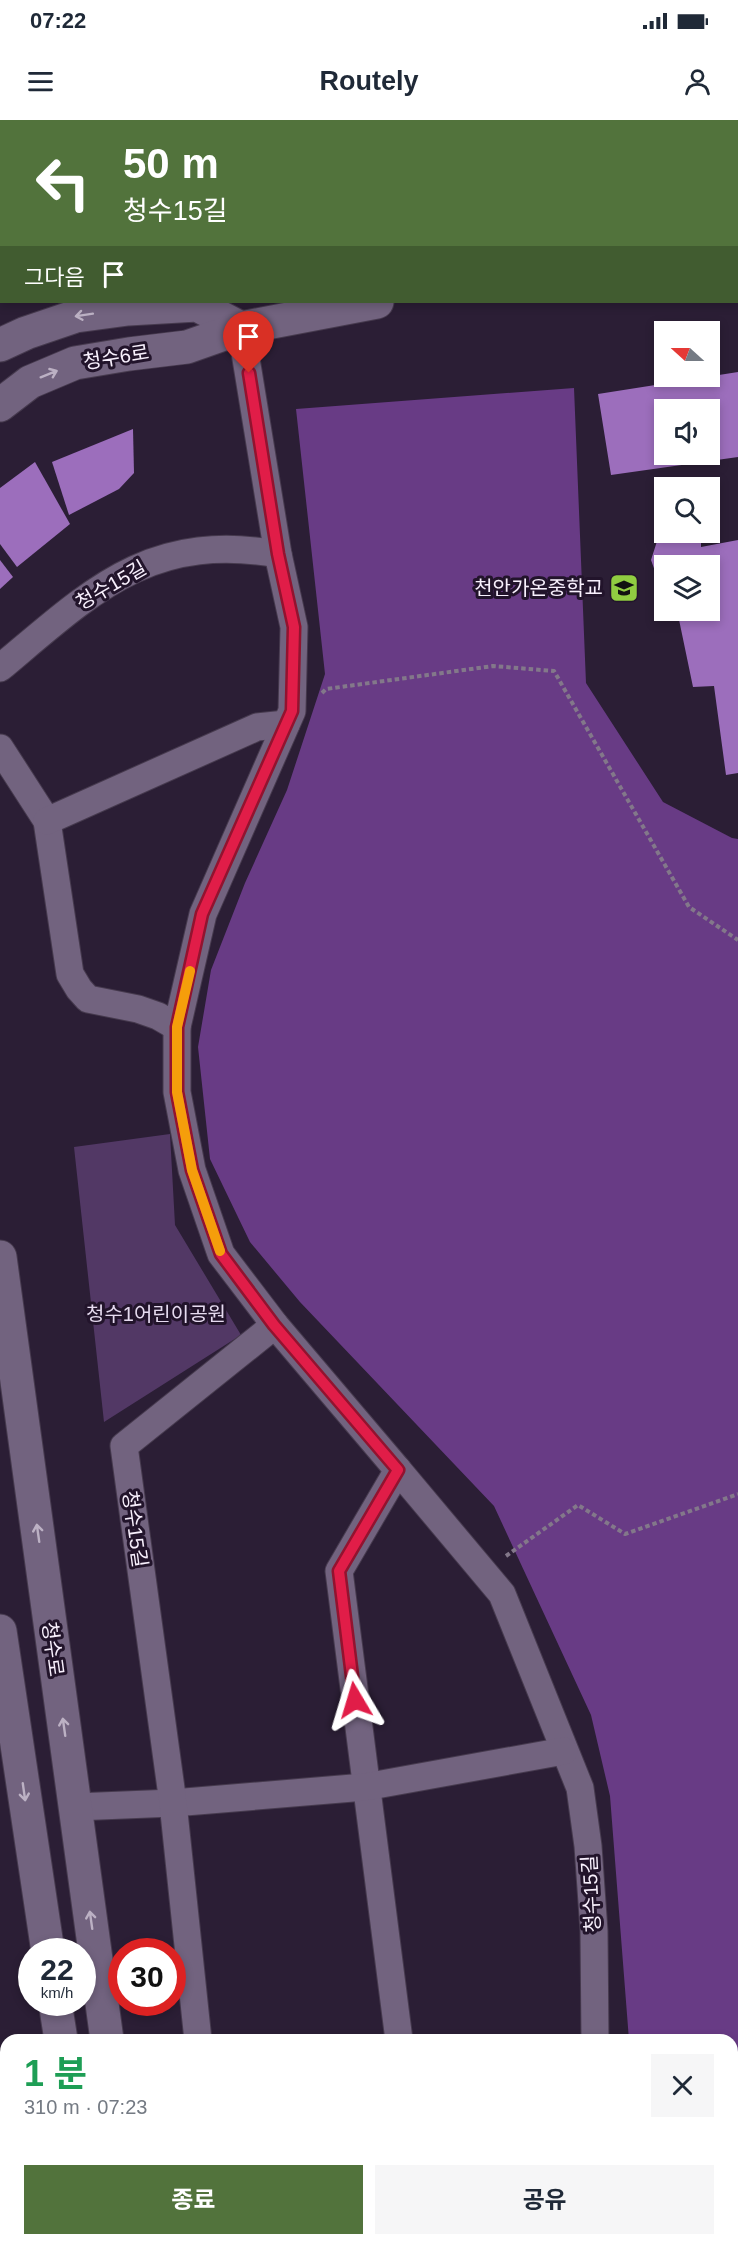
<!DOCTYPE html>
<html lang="ko">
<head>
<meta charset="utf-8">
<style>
  :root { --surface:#fff; --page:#f6f6f7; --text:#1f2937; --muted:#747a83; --accent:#52733c }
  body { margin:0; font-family:Arial,"Noto Sans KR",sans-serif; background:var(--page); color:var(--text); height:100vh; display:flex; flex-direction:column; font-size:22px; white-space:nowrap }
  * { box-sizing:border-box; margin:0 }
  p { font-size:20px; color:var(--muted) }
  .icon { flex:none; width:33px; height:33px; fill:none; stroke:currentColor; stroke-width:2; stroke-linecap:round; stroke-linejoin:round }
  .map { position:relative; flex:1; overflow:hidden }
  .side { position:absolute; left:0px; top:1914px; width:738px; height:212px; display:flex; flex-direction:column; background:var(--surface); border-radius:18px 18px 0 0; box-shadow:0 3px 9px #0003 }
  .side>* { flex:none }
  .top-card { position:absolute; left:0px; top:0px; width:738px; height:183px; box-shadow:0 3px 9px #0003; background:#52733c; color:#fff; overflow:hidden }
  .needle { width:39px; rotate:291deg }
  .controls { position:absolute; left:654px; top:201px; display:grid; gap:12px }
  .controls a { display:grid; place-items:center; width:66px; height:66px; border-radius:0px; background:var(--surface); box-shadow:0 3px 9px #0003; font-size:30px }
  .speed { position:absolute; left:18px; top:1818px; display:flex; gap:12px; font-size:30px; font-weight:700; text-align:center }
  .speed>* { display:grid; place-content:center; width:78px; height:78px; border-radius:50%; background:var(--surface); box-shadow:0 3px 9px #0003; line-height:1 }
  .speed small { font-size:15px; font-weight:400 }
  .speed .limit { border:9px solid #d22; background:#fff; color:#111 }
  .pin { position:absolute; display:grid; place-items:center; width:51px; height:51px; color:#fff; margin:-62px -26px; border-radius:50% 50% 50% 0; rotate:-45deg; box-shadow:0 0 6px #0007 }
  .pin .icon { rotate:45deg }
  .me { position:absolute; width:66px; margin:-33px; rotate:353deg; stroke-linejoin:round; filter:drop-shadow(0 0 4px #0008) }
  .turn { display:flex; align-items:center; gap:21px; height:126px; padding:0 24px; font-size:27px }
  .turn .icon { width:78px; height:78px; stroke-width:2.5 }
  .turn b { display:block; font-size:42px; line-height:51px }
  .then { display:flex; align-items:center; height:57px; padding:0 24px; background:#0003; gap:12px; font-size:22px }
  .round { display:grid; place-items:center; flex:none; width:63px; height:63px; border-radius:0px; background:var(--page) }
  .head { display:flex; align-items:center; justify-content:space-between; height:102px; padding:0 24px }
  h1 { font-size:36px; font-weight:700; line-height:45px; color:#1e9e55 }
  .cta { display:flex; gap:12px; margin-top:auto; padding:12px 24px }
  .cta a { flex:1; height:69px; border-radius:0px; background:var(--accent); color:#fff; font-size:24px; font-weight:700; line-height:69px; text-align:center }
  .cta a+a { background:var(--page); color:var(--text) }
  .status { display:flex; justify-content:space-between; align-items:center; height:42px; padding:0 30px; background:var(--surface); direction:ltr }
  .status svg { height:16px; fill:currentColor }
  header { display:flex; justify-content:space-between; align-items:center; height:78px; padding:0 24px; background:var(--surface); font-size:27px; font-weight:700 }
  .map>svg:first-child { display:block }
  .green { fill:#523865 }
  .forest { fill:#683b85 }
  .building { fill:#9c6ebc; fill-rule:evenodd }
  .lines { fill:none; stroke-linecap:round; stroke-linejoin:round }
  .minor-casing { stroke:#463a4e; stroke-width:29 }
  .tertiary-casing { stroke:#463a4e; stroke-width:35 }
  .path { stroke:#83788a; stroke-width:4; stroke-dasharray:4.5 3; stroke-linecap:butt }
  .minor { stroke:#72637f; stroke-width:27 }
  .tertiary { stroke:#72637f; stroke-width:33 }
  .oneway { stroke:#bcb1c4 }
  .route-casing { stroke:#92132f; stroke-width:15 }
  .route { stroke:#e11d48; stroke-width:10 }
  .slow { stroke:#f59e0b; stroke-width:10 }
  .labels { text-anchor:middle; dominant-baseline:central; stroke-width:6; stroke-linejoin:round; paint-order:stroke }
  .street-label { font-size:20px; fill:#f8f0fd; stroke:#22142b }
  .poi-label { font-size:20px; fill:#f8f0fd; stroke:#22142b; text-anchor:end }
  .park-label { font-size:20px; fill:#e6dbf0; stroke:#22142b }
</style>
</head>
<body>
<div class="status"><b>07:22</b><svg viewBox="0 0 49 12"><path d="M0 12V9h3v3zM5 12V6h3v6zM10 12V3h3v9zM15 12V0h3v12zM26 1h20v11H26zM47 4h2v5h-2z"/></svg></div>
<header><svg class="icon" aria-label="menu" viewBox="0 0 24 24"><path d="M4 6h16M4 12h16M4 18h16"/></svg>Routely<svg class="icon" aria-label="person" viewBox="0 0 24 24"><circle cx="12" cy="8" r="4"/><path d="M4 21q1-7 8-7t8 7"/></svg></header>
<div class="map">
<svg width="738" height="2125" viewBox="0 0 738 2125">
  <rect width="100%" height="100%" fill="#2b1e35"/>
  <g class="green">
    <path d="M307 0H618L619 1 308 2Z"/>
    <path d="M170 1014 175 1105 241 1215 104 1302 74 1027Z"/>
  </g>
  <path class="forest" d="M574 268 586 563 663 682 732 718 738 719V2125H699L697 2120H732V1920H629L610 1676 591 1595 494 1386 300 1182 250 1122 210 1039 198 927 211 850 245 763 287 670 325 554 296 289Z"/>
  <g class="building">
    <path d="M738 252V337L611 355 598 274ZM664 290H710V334H664Z"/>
    <path d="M133 309 134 353 119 369 69 395 52 342Z"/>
    <path d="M35 342 70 404 17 447 0 424V368Z"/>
    <path d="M701 413V427L738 420V653L726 655 714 566 693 567 677 490H710V446H664V476L651 440 659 415Z"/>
    <path d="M0 440 13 457 0 469Z"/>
  </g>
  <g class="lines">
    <g class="minor-casing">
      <g id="minor">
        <path d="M126 2 222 1"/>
        <path d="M0 32 2 31"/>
        <path d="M241 208 278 434 294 507 292 591 203 794 177 907V972L192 1050 221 1134 275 1205 398 1350 339 1451 399 1920"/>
        <path d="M0 548C92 471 149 412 278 434"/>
        <path d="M0 628 47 701 70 854 79 869 88 879 138 889 158 896 177 907"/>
        <path d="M47 701 257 607 286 604"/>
        <path d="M398 1350 502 1474 580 1668 588 1726 594 1811 595 1920"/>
        <path d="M75 1687 173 1683 365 1667 564 1631"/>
        <path d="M198 1920 173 1683 124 1326 275 1205"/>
        <path d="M0 2019H6"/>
        <path d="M219 2120V2125"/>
        <path d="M425 2120 426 2125"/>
        <path d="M665 2120 668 2125"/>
      </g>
    </g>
    <g class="tertiary-casing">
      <g id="tertiary">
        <path d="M222 0V2"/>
        <path d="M736 130H738"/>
        <path d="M0 225 26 213 76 196 128 189 197 185 241 208"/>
        <path d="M0 285 30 262 75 243 129 234 187 227 241 208 377 182"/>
        <path d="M0 1137 107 1920"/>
        <path d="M0 1511 48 1832"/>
        <path d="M55 1882 61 1920"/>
        <path d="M68 2125 69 2120"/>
        <path d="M119 2125 120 2120"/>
      </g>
    </g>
    <g class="path">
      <path d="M322 573 326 569 493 546 554 551 689 787 738 820"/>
      <path d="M506 1436 578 1385 625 1414 738 1374"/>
    </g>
    <use href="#minor" class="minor"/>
    <use href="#tertiary" class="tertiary"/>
  </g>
  <defs><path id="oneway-shaft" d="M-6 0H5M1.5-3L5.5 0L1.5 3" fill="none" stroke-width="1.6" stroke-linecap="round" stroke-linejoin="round" transform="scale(1.5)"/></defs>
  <g class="oneway">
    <use href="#oneway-shaft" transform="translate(84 195) rotate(171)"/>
    <use href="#oneway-shaft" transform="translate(49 254) rotate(-22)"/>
    <use href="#oneway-shaft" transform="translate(38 1413) rotate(-98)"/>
    <use href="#oneway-shaft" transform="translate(64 1607) rotate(-98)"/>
    <use href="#oneway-shaft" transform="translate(24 1672) rotate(82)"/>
    <use href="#oneway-shaft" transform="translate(91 1800) rotate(-98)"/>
  </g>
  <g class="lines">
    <g class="route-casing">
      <path id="route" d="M249 253 278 434 294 507 292 591 202 794 177 907V972L192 1050 221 1134 274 1205 398 1350 339 1451 355 1580"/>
    </g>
    <use href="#route" class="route"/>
    <path class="slow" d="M190 851 177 907V972L192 1050 220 1131"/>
  </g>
  <defs>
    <g id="school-square" transform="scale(1.5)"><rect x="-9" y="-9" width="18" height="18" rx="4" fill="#90cd41" stroke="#22142b"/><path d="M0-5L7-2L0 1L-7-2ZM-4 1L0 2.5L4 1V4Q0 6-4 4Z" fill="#111"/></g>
  </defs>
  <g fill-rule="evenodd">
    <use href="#school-square" x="624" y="468"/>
  </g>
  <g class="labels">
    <g class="street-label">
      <text transform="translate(116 237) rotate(-9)">청수6로</text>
      <text transform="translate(111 465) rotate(-30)">청수15길</text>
      <text transform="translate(135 1409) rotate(82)">청수15길</text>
      <text transform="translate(53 1529) rotate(82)">청수로</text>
      <text transform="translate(591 1774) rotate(-93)">청수15길</text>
    </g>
    <g class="poi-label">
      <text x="603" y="468">천안가온중학교</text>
    </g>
    <g class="park-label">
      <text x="156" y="1194">청수1어린이공원</text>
    </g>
  </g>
</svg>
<div class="controls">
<a><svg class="needle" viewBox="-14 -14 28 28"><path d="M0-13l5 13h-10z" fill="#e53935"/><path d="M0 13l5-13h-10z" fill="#747a83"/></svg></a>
<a><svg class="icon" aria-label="sound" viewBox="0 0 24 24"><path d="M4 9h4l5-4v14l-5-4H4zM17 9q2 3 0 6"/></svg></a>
<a><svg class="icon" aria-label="search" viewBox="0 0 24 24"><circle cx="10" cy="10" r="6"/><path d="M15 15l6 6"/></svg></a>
<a><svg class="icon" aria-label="layers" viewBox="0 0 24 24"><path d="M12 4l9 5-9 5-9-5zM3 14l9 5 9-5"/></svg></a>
</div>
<div class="speed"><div>22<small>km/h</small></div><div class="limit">30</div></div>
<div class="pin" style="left:249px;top:253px;background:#d93025"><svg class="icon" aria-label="arrive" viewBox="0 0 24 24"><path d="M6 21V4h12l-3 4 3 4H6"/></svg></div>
<svg class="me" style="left:355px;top:1580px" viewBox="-20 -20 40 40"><path d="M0-17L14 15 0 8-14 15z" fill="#e11d48" stroke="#fff" stroke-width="4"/></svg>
<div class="top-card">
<div class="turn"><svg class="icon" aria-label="left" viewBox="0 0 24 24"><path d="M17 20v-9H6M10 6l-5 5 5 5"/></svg><div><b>50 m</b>청수15길</div></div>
<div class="then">그다음<svg class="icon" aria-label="arrive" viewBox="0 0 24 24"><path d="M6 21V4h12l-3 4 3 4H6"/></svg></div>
</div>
<section class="side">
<div class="head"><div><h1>1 분</h1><p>310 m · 07:23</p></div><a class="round"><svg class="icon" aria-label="close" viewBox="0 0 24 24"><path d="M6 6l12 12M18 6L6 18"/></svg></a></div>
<div class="cta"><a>종료</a><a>공유</a></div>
</section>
</div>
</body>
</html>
